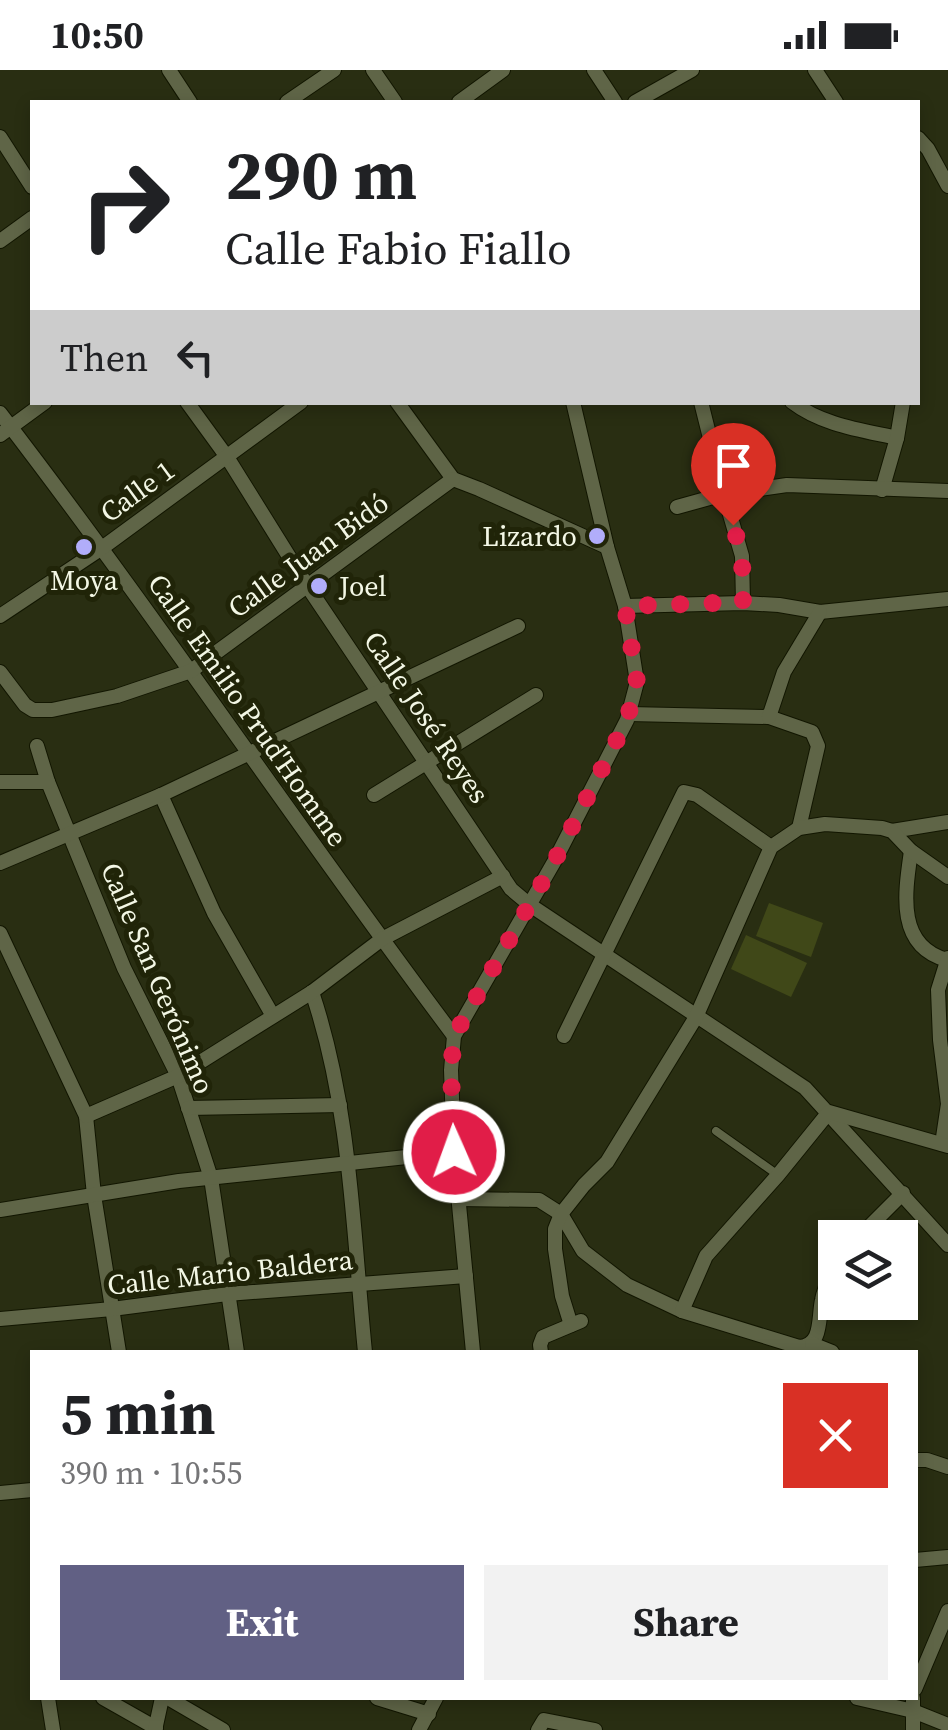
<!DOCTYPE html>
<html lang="en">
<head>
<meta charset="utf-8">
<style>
  :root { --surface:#fff; --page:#f2f2f2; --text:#202124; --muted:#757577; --accent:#616084 }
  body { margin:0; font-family:"Source Serif 4",serif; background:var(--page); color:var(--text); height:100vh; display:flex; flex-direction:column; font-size:38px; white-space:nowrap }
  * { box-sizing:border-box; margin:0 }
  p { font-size:32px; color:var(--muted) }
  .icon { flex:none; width:55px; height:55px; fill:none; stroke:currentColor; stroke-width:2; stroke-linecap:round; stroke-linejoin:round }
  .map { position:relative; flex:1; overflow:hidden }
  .panel { position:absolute; left:30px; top:1280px; width:888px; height:350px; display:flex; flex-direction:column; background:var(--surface); border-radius:0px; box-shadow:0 5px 15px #0003 }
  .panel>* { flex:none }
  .top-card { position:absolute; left:30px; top:30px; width:890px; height:305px; border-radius:0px; box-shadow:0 5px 15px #0003; background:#fff; color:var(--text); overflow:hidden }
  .controls { position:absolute; left:818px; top:1150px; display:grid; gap:20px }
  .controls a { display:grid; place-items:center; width:100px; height:100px; border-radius:0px; background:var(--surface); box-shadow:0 5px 15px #0003; font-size:50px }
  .pin { position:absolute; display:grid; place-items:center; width:85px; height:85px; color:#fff; margin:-102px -42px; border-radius:50% 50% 50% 0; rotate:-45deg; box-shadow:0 0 10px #0007 }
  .pin .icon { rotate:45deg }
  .me { position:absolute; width:110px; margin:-55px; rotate:358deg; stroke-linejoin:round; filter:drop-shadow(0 0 8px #0008) }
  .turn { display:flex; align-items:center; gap:35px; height:210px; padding:0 30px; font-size:45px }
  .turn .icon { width:130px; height:130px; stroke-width:2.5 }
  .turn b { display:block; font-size:70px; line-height:85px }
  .then { display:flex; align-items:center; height:95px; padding:0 30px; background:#0003; gap:20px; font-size:38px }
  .round { display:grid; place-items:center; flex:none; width:105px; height:105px; border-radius:0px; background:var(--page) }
  .headline { display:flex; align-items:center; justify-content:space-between; height:170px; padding:0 30px }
  h1 { font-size:60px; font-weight:700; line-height:75px }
  .action { display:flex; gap:20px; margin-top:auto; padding:20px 30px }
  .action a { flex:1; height:115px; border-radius:0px; background:var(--accent); color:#fff; font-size:40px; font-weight:700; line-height:115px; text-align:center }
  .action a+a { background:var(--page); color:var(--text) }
  .status { display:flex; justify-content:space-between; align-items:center; height:70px; padding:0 50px; background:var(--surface); direction:ltr }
  .status svg { height:28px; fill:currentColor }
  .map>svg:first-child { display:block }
  .pitch { fill:#404818 }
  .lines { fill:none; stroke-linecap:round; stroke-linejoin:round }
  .service-casing { stroke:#121600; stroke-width:10 }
  .minor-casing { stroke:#121600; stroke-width:16 }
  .service { stroke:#5f6547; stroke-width:8 }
  .minor { stroke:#5f6547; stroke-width:14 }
  .route { stroke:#e11d48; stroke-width:18; stroke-dasharray:0 32.4 }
  .poi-dot { fill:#b1adfa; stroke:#202408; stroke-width:4 }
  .labels { text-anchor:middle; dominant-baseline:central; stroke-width:10; stroke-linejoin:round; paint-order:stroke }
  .street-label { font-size:28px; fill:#f3f7e5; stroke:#202408 }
  .poi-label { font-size:28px; fill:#f3f7e5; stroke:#202408; text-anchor:end }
</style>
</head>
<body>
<div class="status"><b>10:50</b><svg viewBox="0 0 49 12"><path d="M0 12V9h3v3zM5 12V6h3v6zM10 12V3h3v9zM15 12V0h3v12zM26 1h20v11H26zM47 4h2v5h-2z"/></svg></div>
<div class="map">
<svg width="948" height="1660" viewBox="0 0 948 1660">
  <rect width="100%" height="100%" fill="#292e12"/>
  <g class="pitch">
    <path d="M769 833 823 853 811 887 756 866Z"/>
    <path d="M746 865 807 893 791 927 731 899Z"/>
  </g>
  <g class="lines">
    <g class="service-casing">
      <path id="service" d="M716 1061 778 1105"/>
    </g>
    <g class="minor-casing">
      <g id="minor">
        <path d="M169 0 190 32"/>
        <path d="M373 0 395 32"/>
        <path d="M594 0 615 32"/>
        <path d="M815 0 836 32"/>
        <path d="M287 32 334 0"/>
        <path d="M459 32 503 0"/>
        <path d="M635 32 692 0"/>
        <path d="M0 67 32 117"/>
        <path d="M918 68 928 79 948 116"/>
        <path d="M0 171 32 148"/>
        <path d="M187 332 227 387 308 517 511 819 530 835 805 1018 948 1175"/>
        <path d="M397 332 453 409 479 419 607 477"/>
        <path d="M701 332 724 424 742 486 743 533"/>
        <path d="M792 332C822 355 861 360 897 368"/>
        <path d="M0 343C157 547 300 761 454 966"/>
        <path d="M0 365 45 332"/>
        <path d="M882 420 897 368 903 332"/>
        <path d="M677 437 724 424 787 415 948 421"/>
        <path d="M625 536 743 533 779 535 820 542 948 529"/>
        <path d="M0 546 102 478 301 332"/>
        <path d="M0 602 25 635 33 640H52L117 626 191 601 453 409"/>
        <path d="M629 644 769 647 812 662 818 676 799 758"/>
        <path d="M769 647 784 602 820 542"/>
        <path d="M37 676 48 712 124 898 178 1006 211 1108 237 1282"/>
        <path d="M0 712H48"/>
        <path d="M161 725 214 843 273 946"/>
        <path d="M374 725 536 625"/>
        <path d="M892 761 948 752"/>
        <path d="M911 781C905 823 896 876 947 890"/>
        <path d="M0 793 161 725 518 556"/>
        <path d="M0 863 86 1046 94 1125 119 1282"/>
        <path d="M312 922C351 1038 353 1162 365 1282"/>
        <path d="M564 966 684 722 697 725 771 777"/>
        <path d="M188 1038 340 1035"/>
        <path d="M86 1046 178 1006 312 922 382 869 503 806"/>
        <path d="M942 1074 948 1034 940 970 938 920 948 888"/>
        <path d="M459 1129 539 1130 561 1144 583 1181 627 1215 682 1241 799 1277C823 1276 818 1248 822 1230 824 1218 830 1208 835 1198"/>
        <path d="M0 1140 179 1111 454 1082"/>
        <path d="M858 1168 903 1123"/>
        <path d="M682 1241 706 1186 778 1105 829 1042 948 1076"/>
        <path d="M0 1249 112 1239 227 1224 466 1206"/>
        <path d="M571 1255 562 1226 555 1179V1159L561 1144 584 1115 607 1092 696 947 771 777 799 758 825 754 882 758 892 761 911 781 948 807"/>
        <path d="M812 1274 832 1282"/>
        <path d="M473 1282 454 1082 451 1000 454 966 554 792 627 650 637 612 625 536 607 477 573 332"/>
        <path d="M541 1282 540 1275 543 1267 581 1251"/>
        <path d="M915 1390H927L948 1397"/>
        <path d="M0 1423 32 1420"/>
        <path d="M915 1490 948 1487"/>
        <path d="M915 1619 948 1541"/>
        <path d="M48 1628 53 1660"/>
        <path d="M103 1628 156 1658"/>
        <path d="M168 1628 223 1660"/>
        <path d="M377 1628 429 1644"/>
        <path d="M857 1628 913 1641 948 1655"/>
        <path d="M155 1660 162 1628"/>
        <path d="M419 1660 436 1628"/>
        <path d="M538 1660 544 1650 595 1660"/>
        <path d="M913 1660V1628"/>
      </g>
    </g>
    <use href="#service" class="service"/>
    <use href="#minor" class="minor"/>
  </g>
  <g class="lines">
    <path class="route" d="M454 1082 451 1000 454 966 554 792 627 650 637 612 625 536 743 532 742 486 733 455"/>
  </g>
  <g class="poi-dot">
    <circle cx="597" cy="466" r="10"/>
    <circle cx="84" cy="477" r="10"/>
    <circle cx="319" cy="516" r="10"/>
  </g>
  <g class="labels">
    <g class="street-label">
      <text transform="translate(137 421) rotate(-36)">Calle 1</text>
      <text transform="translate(308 485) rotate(-36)">Calle Juan Bidó</text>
      <text transform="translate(248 640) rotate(55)">Calle Emilio Prud'Homme</text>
      <text transform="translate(427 647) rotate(56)">Calle José Reyes</text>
      <text transform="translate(158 908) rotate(67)">Calle San Gerónimo</text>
      <text transform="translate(230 1202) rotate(-6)">Calle Mario Baldera</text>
    </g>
    <g class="poi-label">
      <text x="577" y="466">Lizardo</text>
      <text x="84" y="510" text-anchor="middle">Moya</text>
      <text x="339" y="516" text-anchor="start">Joel</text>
    </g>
  </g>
</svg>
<div class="controls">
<a><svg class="icon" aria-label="layers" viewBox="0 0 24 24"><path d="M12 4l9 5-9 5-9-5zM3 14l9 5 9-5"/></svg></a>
</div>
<div class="pin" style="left:733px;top:455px;background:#d93025"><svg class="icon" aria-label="arrive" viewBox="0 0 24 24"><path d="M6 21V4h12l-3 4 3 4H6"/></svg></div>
<svg class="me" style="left:454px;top:1082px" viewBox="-20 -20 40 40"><circle r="17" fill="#e11d48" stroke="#fff" stroke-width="3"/><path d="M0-11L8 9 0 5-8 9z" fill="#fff"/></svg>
<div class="top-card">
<div class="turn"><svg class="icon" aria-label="right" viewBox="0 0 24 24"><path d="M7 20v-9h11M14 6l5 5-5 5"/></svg><div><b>290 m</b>Calle Fabio Fiallo</div></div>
<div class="then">Then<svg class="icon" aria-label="left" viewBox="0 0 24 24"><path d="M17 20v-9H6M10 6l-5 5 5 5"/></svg></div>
</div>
<section class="panel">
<div class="headline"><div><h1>5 min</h1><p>390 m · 10:55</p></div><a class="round" style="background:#d93025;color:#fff"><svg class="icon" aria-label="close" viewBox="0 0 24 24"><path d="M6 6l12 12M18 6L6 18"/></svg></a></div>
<div class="action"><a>Exit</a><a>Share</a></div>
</section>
</div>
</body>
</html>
